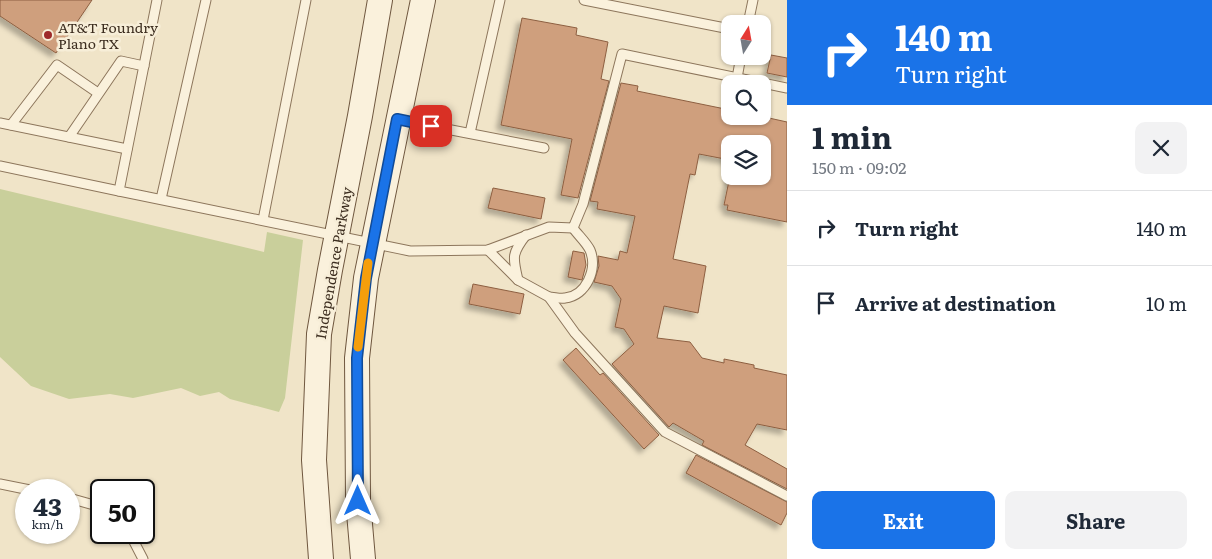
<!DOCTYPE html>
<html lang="en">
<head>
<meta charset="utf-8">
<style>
  :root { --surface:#fff; --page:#f2f2f3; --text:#1f2937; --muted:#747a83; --line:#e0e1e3; --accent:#1a73e8 }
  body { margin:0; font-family:Literata,serif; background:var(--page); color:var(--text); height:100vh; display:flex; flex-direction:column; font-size:19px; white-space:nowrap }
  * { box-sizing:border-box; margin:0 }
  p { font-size:16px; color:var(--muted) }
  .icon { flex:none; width:28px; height:28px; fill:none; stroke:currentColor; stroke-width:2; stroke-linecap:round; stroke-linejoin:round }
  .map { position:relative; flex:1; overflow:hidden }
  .side { display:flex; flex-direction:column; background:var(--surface); width:425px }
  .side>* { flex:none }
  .hud { background:#1a73e8; color:#fff; overflow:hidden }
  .needle { width:32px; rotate:11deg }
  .tools { position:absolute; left:721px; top:15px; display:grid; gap:10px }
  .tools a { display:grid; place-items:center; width:50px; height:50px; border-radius:10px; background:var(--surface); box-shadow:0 1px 4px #0004; font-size:25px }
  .speed { position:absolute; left:15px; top:479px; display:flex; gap:10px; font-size:25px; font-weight:700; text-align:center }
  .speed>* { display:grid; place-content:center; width:65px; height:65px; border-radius:50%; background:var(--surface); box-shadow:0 1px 4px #0004; line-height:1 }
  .speed small { font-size:12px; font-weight:400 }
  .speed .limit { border:2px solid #111; border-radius:8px; background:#fff; color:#111 }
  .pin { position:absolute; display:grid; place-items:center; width:42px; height:42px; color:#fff; margin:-21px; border-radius:10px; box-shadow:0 2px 8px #0006 }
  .me { position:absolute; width:55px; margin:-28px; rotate:0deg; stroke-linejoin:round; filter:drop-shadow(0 0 4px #0008) }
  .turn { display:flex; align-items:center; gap:18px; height:105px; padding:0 25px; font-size:22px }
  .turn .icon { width:65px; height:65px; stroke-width:2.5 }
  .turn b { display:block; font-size:35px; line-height:42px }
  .round { display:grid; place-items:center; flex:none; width:52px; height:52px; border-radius:10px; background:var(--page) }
  .headline { display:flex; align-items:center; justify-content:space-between; height:85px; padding:0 25px }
  h1 { font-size:30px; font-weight:700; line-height:38px }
  .cta { display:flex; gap:10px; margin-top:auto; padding:10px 25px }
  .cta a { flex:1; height:58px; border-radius:10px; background:var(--accent); color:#fff; font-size:20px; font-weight:700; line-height:58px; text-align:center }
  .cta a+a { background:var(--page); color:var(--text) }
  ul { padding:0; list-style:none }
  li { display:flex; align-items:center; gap:15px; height:75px; padding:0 25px; border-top:1px solid var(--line) }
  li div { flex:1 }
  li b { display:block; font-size:19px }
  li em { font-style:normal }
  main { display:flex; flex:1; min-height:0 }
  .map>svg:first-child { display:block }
  .green { fill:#c9cf9b }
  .building { fill:#cf9f7d; stroke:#8d5f41; filter:url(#shadow) }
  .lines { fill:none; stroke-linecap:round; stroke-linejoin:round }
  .service-casing { stroke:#8d765c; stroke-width:11 }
  .secondary-casing { stroke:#6f573f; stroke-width:26 }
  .service { stroke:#faf1dc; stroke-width:9 }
  .secondary { stroke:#faf1dc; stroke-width:24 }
  .route-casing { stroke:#114b97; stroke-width:12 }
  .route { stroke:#1a73e8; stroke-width:9 }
  .slow { stroke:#f59e0b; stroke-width:9 }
  .poi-dot { fill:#9e2a2b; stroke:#f7eed8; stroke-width:2 }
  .labels { text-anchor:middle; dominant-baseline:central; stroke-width:5; stroke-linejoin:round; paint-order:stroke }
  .poi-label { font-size:14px; fill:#3d2e20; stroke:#f7eed8; text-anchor:start }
  .street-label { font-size:14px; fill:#3d2e20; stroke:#f7eed8 }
</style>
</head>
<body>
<main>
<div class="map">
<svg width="787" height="559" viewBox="0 0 787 559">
  <defs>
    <filter id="shadow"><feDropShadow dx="-4.5" dy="4.5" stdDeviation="2.5" flood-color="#0004"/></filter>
  </defs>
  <rect width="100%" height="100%" fill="#f0e4c8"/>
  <path class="green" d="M0 189 264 252 267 232 303 240 285 398 279 412 230 399 219 392 200 396 181 388 133 398 110 394 69 399 31 386 0 357Z"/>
  <g class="building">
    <path d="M0 0H92L56 53 0 16Z"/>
    <path d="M522 18 577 28 576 35 608 42 601 79 609 81 578 198 561 195 572 139 501 125Z"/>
    <path d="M771 55 787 58V77L767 73Z"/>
    <path d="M621 83 638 86 637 91 730 110V116H760L787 122V222L727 210 728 205H724L730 176H762V144H730V160L699 154 695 175 690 174 673 259 706 266 698 313 664 306 657 338 690 342 702 358 724 363V359L754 365V368L787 375V430L757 424 745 445 787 469V489L702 445 704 441 673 423 669 427 612 364 634 344 624 329 615 327 621 299 612 286 594 282 599 266 598 256 618 260 620 251 627 253 635 216 597 209 598 202 590 201Z"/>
    <path d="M493 188 545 198 541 219 488 208Z"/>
    <path d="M573 251 584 253 586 265 582 280 568 277Z"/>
    <path d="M473 284 524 294 520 314 469 304Z"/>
    <path d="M576 348 600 375 603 373 659 435 644 449 563 360Z"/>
    <path d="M696 455 787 502V513L781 525 686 473Z"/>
  </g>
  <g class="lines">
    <g class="service-casing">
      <g id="service">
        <path d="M157 0 119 191 410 251 488 250 549 227 573 228 583 204 622 54 787 88"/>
        <path d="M584 0 730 29"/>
        <path d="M748 24 753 0"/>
        <path d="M737 78 741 56"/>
        <path d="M400 120 544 148"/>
        <path d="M0 123 127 149"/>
        <path d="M11 125 57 65 98 93"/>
        <path d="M470 133 500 0"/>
        <path d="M69 137 121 61 144 66"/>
        <path d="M0 166 119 191"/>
        <path d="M161 199 206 0"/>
        <path d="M263 220 306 0"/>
        <path d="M488 250 518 280 549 297 575 333 665 432 787 496"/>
        <path d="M518 280C513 258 511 254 526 235"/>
        <path d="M549 297C554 297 560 299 565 298 586 296 598 269 590 250 586 242 578 235 573 228"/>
        <path d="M0 484 30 490"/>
        <path d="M69 498 101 507"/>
        <path d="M129 532 143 559"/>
      </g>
    </g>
    <g class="secondary-casing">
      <g id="secondary">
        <path d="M321 559 314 460 319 334 330 270 360 116 380 0"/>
        <path d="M363 559 358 501 357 358 366 278 423 0"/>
      </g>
    </g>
    <use href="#service" class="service"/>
    <use href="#secondary" class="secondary"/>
  </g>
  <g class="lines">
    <g class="route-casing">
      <path id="route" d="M358 501 357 358 366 278 397 119 431 126"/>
    </g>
    <use href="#route" class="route"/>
    <path class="slow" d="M358 347 368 263"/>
  </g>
  <circle class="poi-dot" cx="48" cy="35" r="5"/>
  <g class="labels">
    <g class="poi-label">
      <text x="58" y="27">AT&amp;T Foundry<tspan x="58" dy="16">Plano TX</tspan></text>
    </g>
    <g class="street-label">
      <text transform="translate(333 263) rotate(-80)">Independence Parkway</text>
    </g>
  </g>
</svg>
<div class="tools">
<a><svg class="needle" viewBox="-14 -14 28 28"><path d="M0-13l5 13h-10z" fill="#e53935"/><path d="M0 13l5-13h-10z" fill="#747a83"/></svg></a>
<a><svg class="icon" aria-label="search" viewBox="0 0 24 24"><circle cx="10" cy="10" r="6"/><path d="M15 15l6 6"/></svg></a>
<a><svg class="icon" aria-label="layers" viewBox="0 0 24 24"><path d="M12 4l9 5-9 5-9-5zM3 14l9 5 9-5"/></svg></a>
</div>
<div class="speed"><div>43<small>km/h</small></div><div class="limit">50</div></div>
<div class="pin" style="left:431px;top:126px;background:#d93025"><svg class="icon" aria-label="arrive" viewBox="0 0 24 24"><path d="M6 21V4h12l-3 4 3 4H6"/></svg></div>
<svg class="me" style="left:358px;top:501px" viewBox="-20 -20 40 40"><path d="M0-17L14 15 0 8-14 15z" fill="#1a73e8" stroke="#fff" stroke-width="4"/></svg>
</div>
<section class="side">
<div class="hud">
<div class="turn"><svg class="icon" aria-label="right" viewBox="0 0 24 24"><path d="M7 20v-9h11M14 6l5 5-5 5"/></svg><div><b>140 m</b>Turn right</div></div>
</div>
<div class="headline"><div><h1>1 min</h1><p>150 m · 09:02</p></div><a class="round"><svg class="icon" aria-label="close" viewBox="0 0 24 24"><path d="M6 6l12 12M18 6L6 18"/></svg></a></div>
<ul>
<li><svg class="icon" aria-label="right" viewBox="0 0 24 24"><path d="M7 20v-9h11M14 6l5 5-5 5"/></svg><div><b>Turn right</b></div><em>140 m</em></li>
<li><svg class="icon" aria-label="arrive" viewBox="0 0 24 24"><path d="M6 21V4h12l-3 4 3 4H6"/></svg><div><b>Arrive at destination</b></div><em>10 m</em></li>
</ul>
<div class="cta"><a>Exit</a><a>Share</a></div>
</section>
</main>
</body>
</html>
